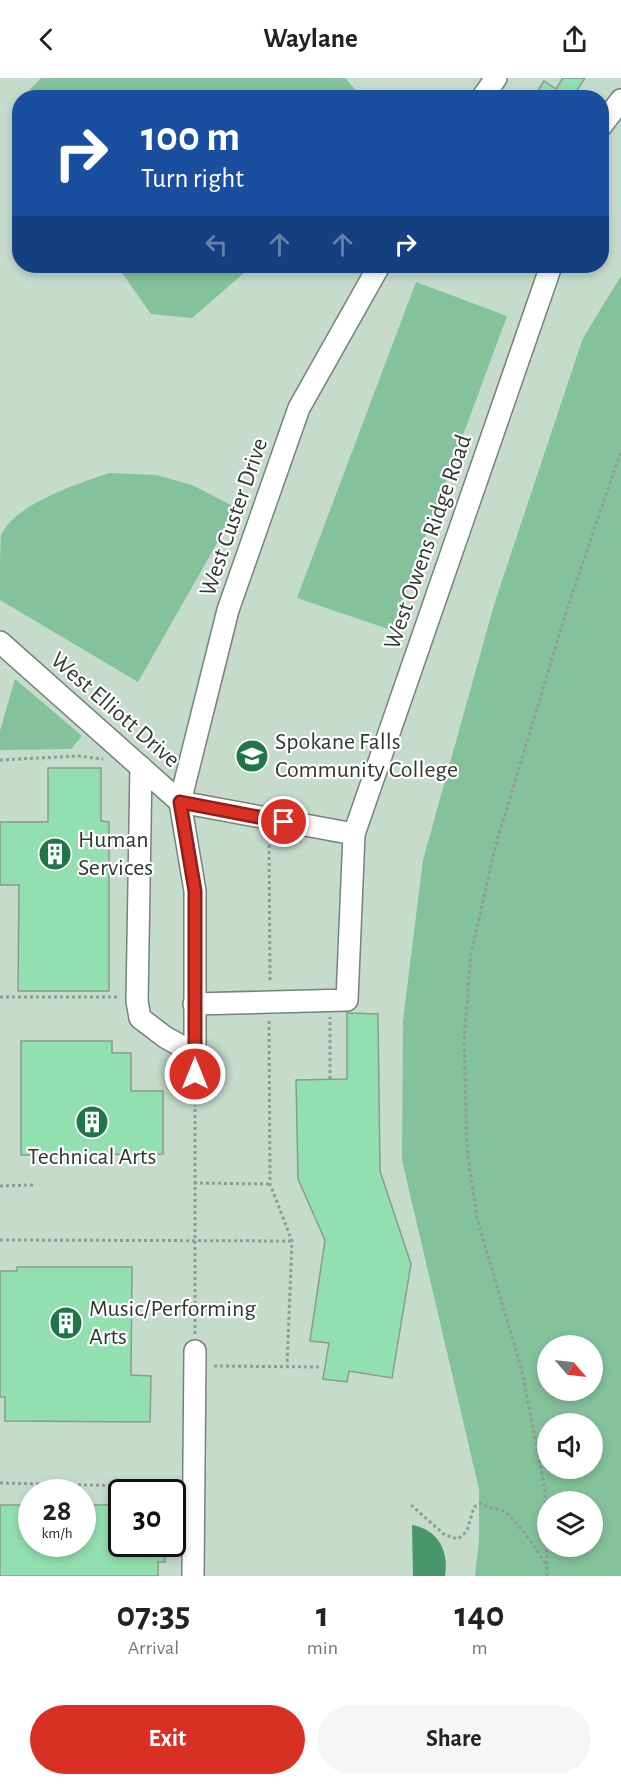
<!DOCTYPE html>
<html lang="en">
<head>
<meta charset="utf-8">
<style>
  :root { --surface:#fff; --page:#f6f6f6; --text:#222; --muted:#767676; --accent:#d93025 }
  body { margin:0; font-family:"Alegreya Sans",sans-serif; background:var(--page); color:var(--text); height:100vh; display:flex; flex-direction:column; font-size:22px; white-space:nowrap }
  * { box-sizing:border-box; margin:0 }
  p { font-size:20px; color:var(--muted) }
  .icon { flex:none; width:33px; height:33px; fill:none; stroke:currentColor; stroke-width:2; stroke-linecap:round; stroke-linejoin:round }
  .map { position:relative; height:1498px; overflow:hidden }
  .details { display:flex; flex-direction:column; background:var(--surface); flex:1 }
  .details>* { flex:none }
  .hud { position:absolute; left:12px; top:12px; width:597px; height:183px; border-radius:24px; box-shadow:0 3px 9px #0003; background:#1a4fa0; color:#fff; overflow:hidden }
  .needle { width:39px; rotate:118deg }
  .tools { position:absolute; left:537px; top:1257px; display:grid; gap:12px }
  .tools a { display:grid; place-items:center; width:66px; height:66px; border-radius:50%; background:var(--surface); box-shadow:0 3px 9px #0003; font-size:30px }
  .speed { position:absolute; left:18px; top:1401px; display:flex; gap:12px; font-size:30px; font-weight:700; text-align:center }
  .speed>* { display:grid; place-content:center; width:78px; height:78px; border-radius:50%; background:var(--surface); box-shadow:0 3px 9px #0003; line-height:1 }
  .speed small { font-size:15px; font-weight:400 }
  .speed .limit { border:3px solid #111; border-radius:9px; background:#fff; color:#111 }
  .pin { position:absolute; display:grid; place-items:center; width:51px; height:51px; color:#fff; margin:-26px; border:3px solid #fff; border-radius:50%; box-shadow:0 2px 6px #0007 }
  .me { position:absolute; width:66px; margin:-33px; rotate:0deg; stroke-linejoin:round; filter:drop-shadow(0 0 4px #0008) }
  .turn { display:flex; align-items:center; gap:21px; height:126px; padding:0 30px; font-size:27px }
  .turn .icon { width:78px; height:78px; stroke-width:2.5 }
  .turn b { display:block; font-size:42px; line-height:51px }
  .lanes { display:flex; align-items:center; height:57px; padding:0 30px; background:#0003; justify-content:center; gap:30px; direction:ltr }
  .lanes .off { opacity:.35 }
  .eta { display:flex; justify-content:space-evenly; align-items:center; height:102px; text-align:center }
  .eta b { font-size:36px; font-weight:700; line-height:42px }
  .primary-button { display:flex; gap:12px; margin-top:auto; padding:12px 30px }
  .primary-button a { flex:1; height:69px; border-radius:36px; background:var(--accent); color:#fff; font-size:24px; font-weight:700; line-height:69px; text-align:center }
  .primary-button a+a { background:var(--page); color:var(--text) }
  header { display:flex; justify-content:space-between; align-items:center; height:78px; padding:0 30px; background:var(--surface); font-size:27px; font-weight:700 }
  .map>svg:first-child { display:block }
  .built { fill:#c5dbcc; fill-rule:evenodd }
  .green { fill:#83c29a; fill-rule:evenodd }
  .water { fill:#489669 }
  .building { fill:#92e0af; stroke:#8c9a90; stroke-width:1.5 }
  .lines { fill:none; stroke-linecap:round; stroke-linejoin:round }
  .minor-casing { stroke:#758379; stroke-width:24 }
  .path { stroke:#909b94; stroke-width:3; stroke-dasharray:3 3; stroke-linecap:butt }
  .minor { stroke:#fff; stroke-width:21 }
  .route-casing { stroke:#8d1f18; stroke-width:15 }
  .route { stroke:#d93025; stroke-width:10 }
  .labels { text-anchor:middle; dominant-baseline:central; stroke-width:4.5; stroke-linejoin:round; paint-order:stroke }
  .street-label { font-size:24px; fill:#313733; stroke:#fff }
  .poi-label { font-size:24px; fill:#313733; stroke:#fff; text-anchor:start }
</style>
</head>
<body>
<header><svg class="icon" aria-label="back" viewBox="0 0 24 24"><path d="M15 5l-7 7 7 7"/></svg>Waylane<svg class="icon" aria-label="share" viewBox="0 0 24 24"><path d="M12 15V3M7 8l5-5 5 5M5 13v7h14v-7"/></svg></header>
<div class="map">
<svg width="621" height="1498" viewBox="0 0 621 1498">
  <rect width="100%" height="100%" fill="#d6e5db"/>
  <path class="built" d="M0 0H621V338L514 1498H0ZM20 20H602V188H20ZM32 1414H82V1466H32ZM122 1414H172V1466H122Z"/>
  <g class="green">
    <path d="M41 0H345L362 19H28V14Z"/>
    <path d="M117 188H252L192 240 151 236Z"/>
    <path d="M621 198V1498H475L479 1462V1411L402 1082 403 943 423 782 494 527 583 260ZM548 1268H592V1312H548ZM548 1346H592V1390H548ZM548 1424H592V1468H548Z"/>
    <path d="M416 204 507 238 391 552 297 520Z"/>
    <path d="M109 395 156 397 192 407 237 430 138 604 0 522C0 507 0 468 1 457 16 425 78 406 109 395Z"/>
    <path d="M15 601 82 658 71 671 0 672V653Z"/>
  </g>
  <path class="water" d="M412 1447C438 1452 449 1472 445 1498H413Z"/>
  <g class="building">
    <path d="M563 0H585L572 20H533L544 3 556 11Z"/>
    <path d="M48 690H101V743L109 744V913H18L19 807H0V744H48Z"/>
    <path d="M347 935 378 936 380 1093 411 1186 392 1300 349 1293 347 1304 323 1301 329 1265 310 1263 325 1162 298 1101 296 1002 347 1001Z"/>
    <path d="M21 963H112V975H131V1013H163V1076L21 1077Z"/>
    <path d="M17 1189H132L131 1297 151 1298 150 1344 5 1343V1319H0V1193H17Z"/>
    <path d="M0 1427H32V1466H82V1427H122V1466H165V1484H158V1498H0Z"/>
  </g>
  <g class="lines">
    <g class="minor-casing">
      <g id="minor">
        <path d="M482 20 496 0"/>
        <path d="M602 47 621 22"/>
        <path d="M0 564 180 724 195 813V996"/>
        <path d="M141 689 137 923 140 940 165 959 195 976"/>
        <path d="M180 724 228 532 299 330 379 188"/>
        <path d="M180 724 354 756"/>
        <path d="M194 926 347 922 354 756 551 188"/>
        <path d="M193 1498 195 1273"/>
      </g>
    </g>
    <g class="path">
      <path d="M0 682 78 678 103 681"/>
      <path d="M269 761 270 904"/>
      <path d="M0 919H118"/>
      <path d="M269 943 270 1106 292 1163 287 1288"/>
      <path d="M330 1001V939"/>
      <path d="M195 1013V1256"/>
      <path d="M194 1105 270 1106"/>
      <path d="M0 1108 36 1107"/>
      <path d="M0 1162 292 1163"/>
      <path d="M214 1288 320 1289"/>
      <path d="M0 1405 175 1409"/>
      <path d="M411 1427 445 1457 458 1461 467 1453 474 1429 481 1425C489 1431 494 1430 503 1433 515 1439 540 1476 547 1489"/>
      <path d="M547 1498 545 1412 522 1293 477 1140 467 1072 464 963 471 876 495 770 567 531 621 373"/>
    </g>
    <use href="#minor" class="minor"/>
  </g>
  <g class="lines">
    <g class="route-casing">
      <path id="route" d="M195 996V813L180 724 284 744"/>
    </g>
    <use href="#route" class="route"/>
  </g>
  <defs>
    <g id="university-disc" transform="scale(1.725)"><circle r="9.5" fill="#207649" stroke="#fff"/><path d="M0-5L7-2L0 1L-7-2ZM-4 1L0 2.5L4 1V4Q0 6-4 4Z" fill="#fff"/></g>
    <g id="building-disc" transform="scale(1.725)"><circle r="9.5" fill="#207649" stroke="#fff"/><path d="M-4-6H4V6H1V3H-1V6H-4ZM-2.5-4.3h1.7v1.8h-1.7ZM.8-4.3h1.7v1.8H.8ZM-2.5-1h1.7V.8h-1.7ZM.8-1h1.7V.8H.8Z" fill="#fff"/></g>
  </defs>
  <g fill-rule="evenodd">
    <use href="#university-disc" x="252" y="678"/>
    <use href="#building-disc" x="55" y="776"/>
    <use href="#building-disc" x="92" y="1044"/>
    <use href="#building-disc" x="66" y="1245"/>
  </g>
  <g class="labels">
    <g class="street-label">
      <text transform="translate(234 439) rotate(-71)">West Custer Drive</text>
      <text transform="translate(428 464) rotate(-71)">West Owens Ridge Road</text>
      <text transform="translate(115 632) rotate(41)">West Elliott Drive</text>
    </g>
    <g class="poi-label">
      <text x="275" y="664">Spokane Falls<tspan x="275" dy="28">Community College</tspan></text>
      <text x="78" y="762">Human<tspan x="78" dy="28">Services</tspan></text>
      <text x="92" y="1079" text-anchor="middle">Technical Arts</text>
      <text x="89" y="1231">Music/Performing<tspan x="89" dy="28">Arts</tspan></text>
    </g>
  </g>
</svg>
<div class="tools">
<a><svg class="needle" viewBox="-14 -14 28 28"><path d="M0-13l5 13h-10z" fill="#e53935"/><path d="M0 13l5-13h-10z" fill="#767676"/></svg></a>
<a><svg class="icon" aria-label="sound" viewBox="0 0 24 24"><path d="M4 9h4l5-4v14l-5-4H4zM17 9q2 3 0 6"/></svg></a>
<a><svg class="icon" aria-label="layers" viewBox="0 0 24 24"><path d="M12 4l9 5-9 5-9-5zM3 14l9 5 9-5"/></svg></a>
</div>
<div class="speed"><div>28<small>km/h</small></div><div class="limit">30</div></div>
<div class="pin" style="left:284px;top:744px;background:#d93025"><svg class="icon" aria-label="arrive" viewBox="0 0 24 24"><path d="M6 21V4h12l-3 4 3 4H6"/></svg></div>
<svg class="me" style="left:195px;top:996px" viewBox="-20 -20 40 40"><circle r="17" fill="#d93025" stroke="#fff" stroke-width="3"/><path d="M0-11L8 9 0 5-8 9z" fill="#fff"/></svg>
<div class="hud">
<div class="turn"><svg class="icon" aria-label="right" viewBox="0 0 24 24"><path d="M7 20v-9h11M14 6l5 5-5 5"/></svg><div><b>100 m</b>Turn right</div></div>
<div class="lanes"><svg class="icon off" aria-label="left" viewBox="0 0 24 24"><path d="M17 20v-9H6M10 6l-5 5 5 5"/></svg><svg class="icon off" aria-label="ahead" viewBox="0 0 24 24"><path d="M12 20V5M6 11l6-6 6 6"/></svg><svg class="icon off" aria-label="ahead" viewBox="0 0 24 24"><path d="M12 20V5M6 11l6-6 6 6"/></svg><svg class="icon" aria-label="right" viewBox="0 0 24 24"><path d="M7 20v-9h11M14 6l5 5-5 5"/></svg></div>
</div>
</div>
<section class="details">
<div class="eta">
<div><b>07:35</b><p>Arrival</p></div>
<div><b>1</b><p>min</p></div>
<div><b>140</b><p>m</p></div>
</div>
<div class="primary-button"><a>Exit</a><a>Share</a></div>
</section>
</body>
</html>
